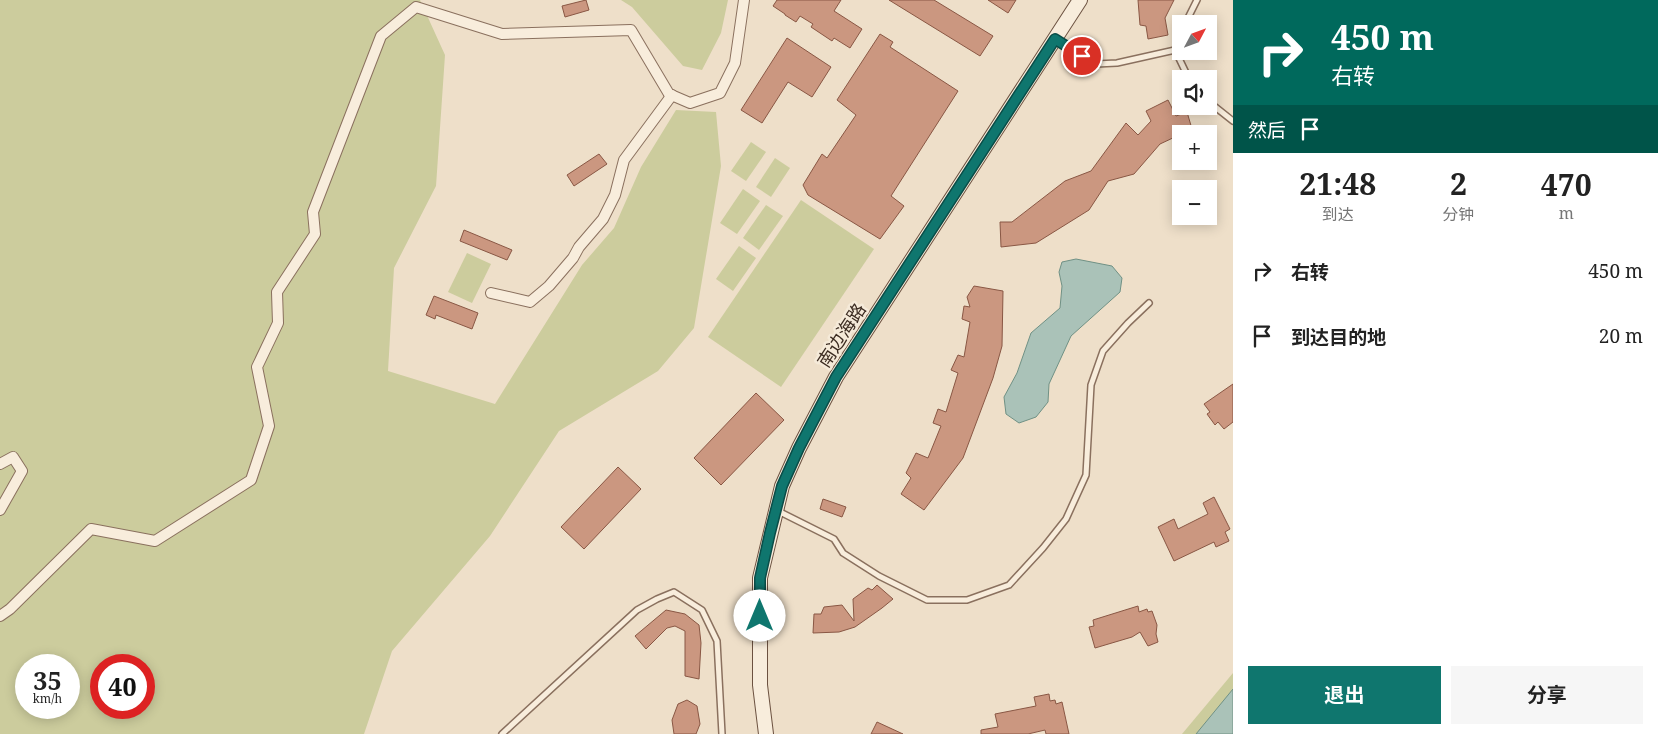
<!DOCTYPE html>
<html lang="zh">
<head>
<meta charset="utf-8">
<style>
  :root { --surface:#fff; --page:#f6f6f6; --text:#222; --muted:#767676; --accent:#0f766e }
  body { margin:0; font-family:"Noto Serif","Noto Sans SC",serif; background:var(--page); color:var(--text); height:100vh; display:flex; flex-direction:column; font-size:19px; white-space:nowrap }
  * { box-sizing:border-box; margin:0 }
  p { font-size:16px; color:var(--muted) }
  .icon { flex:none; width:28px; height:28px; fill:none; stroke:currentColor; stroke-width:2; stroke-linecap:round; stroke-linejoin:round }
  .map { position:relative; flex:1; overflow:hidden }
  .sheet { display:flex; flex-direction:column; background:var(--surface); width:425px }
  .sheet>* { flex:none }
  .top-card { background:#00695c; color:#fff; overflow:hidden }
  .needle { width:32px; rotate:49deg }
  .fabs { position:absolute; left:1172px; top:15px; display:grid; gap:10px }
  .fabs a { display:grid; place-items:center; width:45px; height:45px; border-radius:0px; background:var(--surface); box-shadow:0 2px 12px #0003; font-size:25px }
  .speed { position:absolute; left:15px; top:654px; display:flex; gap:10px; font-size:25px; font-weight:700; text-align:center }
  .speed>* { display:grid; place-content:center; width:65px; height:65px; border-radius:50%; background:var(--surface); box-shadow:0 2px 12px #0003; line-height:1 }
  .speed small { font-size:12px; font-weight:400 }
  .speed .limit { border:8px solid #d22; background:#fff; color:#111 }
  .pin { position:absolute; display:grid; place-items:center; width:42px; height:42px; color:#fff; margin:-21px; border:2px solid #fff; border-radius:50%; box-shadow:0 1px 5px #0007 }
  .me { position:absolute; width:55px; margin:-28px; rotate:0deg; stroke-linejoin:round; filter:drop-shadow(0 0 4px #0008) }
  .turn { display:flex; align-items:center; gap:18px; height:105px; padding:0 15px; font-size:22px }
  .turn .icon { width:65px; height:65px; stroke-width:2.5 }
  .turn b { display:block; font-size:35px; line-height:42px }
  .then { display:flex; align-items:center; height:48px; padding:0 15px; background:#0003; gap:10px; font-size:19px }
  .eta { display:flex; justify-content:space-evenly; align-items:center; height:85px; text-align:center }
  .eta b { font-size:30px; font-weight:700; line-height:35px }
  .action { display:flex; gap:10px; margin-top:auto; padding:10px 15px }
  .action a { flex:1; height:58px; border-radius:0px; background:var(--accent); color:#fff; font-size:20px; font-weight:700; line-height:58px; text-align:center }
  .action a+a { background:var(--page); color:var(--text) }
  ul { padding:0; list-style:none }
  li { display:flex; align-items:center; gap:15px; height:65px; padding:0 15px }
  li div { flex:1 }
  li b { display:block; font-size:19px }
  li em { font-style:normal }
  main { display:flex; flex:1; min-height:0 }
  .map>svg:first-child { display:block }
  .green { fill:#cccc9d; fill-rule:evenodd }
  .water { fill:#aac2b8; stroke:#709185 }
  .building { fill:#cb9780; stroke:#895744 }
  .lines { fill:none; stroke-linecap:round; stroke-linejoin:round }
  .lane-casing { stroke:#8a705e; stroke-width:8 }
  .street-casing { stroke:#8a705e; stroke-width:12 }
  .secondary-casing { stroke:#6c5241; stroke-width:16 }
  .lane { stroke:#f8eddc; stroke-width:5 }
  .street { stroke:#f8eddc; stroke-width:10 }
  .secondary { stroke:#f8eddc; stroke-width:14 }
  .route-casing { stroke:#0a4d48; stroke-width:12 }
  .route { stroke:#0f766e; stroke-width:9 }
  .labels { text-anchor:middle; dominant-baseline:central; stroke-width:5; stroke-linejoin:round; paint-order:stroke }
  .street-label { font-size:18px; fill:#3b2b21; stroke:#f5ead9 }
</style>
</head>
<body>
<main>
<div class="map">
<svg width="1233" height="734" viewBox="0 0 1233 734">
  <rect width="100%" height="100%" fill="#eedfc9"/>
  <g class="green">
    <path d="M0 0H420L445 55 436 186 394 268 388 371 495 404 582 265 614 228 641 167 676 110 716 112 721 166 694 328 658 371 559 431 490 536 392 651 364 734H0ZM26 665H69V708H26ZM101 665H144V708H101Z"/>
    <path d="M621 0H728L721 33 702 70 683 66 632 7Z"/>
    <path d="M751 142 766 152 746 181 731 171Z"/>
    <path d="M775 158 790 168 771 197 756 187Z"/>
    <path d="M743 189 760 201 737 234 720 223Z"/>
    <path d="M801 200 874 249 781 387 708 337Z"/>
    <path d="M766 205 783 216 759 250 743 238Z"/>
    <path d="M739 246 756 258 733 291 716 279Z"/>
    <path d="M467 253 491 264 472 303 448 292Z"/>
    <path d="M1233 673V734H1182Z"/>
  </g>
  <g class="water">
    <path d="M1076 259 1112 266 1122 278 1120 292 1071 336 1049 384 1048 402 1036 417 1019 423 1006 414 1004 397 1017 373 1031 333 1060 308 1062 286 1059 272 1062 262Z"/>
    <path d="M1233 689V734H1196Z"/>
  </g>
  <g class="building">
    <path d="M586 0 589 10 565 17 562 6Z"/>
    <path d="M777 0H841L834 11 862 29 850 48 834 38 832 41 811 27 813 24 800 16 796 22 785 15V14L773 6Z"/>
    <path d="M889 0H934L993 36 980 56Z"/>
    <path d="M988 0H1016L1008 13Z"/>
    <path d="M1138 0H1174L1165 18 1168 35 1148 39 1146 26 1140 25Z"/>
    <path d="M880 34 893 42 890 47 958 91 891 196 904 206 880 239 808 195 803 185 822 154 827 158 856 115 837 100Z"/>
    <path d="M787 38 831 67 812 97 788 82 762 123 741 110Z"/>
    <path d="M1168 100 1176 116 1187 112 1192 129 1160 144 1134 174 1108 181 1089 210 1036 243 1001 247 1000 222H1012L1065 181 1091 171 1126 123 1138 135 1151 121 1146 111Z"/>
    <path d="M599 154 607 164 574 186 567 175Z"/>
    <path d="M464 230 512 250 507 260 460 241Z"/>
    <path d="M974 286 1003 291 1002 346 993 378 963 458 924 510 901 494 911 478 906 473 916 453 928 458 941 426 933 423 938 409 946 412 958 373 951 370 958 355 964 357 970 322 962 319 964 306 970 307 967 297Z"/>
    <path d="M434 296 478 313 472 329 436 315 435 319 426 315Z"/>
    <path d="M1233 384V422L1224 429 1218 422 1215 425 1207 414 1210 412 1204 404Z"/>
    <path d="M756 393 784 420 721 485 694 458Z"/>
    <path d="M618 467 641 489 584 549 561 527Z"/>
    <path d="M1214 497 1230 529 1225 532 1229 541 1216 547 1214 542 1174 561 1158 527 1174 519 1178 529 1208 514 1203 503Z"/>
    <path d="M823 499 846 507 842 517 820 509Z"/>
    <path d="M877 585 893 599 882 608 855 627 839 632 813 633 814 614H821L824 607 842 605 854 621 853 599 868 588 872 590Z"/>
    <path d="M1138 606 1139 612 1147 609 1148 612 1152 611 1157 625 1156 634 1158 642 1148 646 1140 632 1132 637 1095 648 1089 627 1094 626 1093 620Z"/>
    <path d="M666 610 685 614 699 625 701 643 699 679 685 676V631L675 626 667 628 646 649 635 636Z"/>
    <path d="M1049 694 1050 701 1055 700 1056 704 1062 702 1069 734H1046L1045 730 1028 734H981V730L998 727 995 714 1036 706 1034 697Z"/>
    <path d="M687 700 697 706 700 724 696 734H674L672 720 678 704Z"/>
    <path d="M877 722 903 734H871Z"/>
  </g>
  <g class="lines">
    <g class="lane-casing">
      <g id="lane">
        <path d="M1185 24 1197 0"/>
        <path d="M1181 32 1175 50 1189 79"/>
        <path d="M1055 39 1096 64 1117 63 1175 50"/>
        <path d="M1209 102 1233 121"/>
        <path d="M778 511 834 539 843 553 879 576 927 600H967L1009 585 1043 548 1066 519 1086 475 1091 385 1103 351 1128 323 1149 303"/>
        <path d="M502 734 637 610 657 599 674 592 702 610 717 641 722 734"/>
      </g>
    </g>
    <g class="street-casing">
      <g id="street">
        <path d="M491 293 530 302 549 286 573 258 579 247 603 219 615 195 624 160 672 95"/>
        <path d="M0 464 13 457 22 471 0 510"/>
        <path d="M0 616 10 609 91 529 155 541 251 480 269 426 257 367 278 323 277 292 315 234 313 212 381 36 416 7 502 34 631 30 669 94 690 103 720 93 735 63 744 0"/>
      </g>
    </g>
    <g class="secondary-casing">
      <path id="secondary" d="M766 734 760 685V578L782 486 799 448 836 377 1080 0"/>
    </g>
    <use href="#lane" class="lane"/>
    <use href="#street" class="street"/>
    <use href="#secondary" class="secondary"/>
  </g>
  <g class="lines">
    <g class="route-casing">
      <path id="route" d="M760 616V578L770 533 782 486 799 448 836 377 1055 39 1082 56"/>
    </g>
    <use href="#route" class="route"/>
  </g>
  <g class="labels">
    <g class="street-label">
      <text transform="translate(841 335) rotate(-57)">南边海路</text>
    </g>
  </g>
</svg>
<div class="fabs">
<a><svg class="needle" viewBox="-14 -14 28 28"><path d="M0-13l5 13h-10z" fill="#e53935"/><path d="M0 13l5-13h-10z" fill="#767676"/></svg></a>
<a><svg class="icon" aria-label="sound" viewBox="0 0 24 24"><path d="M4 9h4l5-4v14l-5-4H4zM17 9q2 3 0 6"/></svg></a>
<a>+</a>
<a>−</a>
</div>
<div class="speed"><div>35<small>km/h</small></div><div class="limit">40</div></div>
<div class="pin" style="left:1082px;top:56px;background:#d93025"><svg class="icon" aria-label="arrive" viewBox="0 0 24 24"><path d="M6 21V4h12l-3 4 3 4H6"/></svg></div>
<svg class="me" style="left:760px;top:616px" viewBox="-20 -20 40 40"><circle r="19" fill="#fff"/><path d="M0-13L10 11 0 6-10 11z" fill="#0f766e"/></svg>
</div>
<section class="sheet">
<div class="top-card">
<div class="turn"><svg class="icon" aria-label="right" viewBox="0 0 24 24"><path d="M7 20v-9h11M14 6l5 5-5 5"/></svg><div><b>450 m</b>右转</div></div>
<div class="then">然后<svg class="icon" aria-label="arrive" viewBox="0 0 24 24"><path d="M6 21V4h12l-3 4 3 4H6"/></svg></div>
</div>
<div class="eta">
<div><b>21:48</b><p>到达</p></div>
<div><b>2</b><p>分钟</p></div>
<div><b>470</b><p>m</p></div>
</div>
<ul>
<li><svg class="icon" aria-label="right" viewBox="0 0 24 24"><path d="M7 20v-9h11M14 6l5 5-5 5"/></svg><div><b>右转</b></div><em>450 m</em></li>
<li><svg class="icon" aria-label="arrive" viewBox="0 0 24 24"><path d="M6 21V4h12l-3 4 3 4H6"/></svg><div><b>到达目的地</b></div><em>20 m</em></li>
</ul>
<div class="action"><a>退出</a><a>分享</a></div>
</section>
</main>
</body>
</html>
